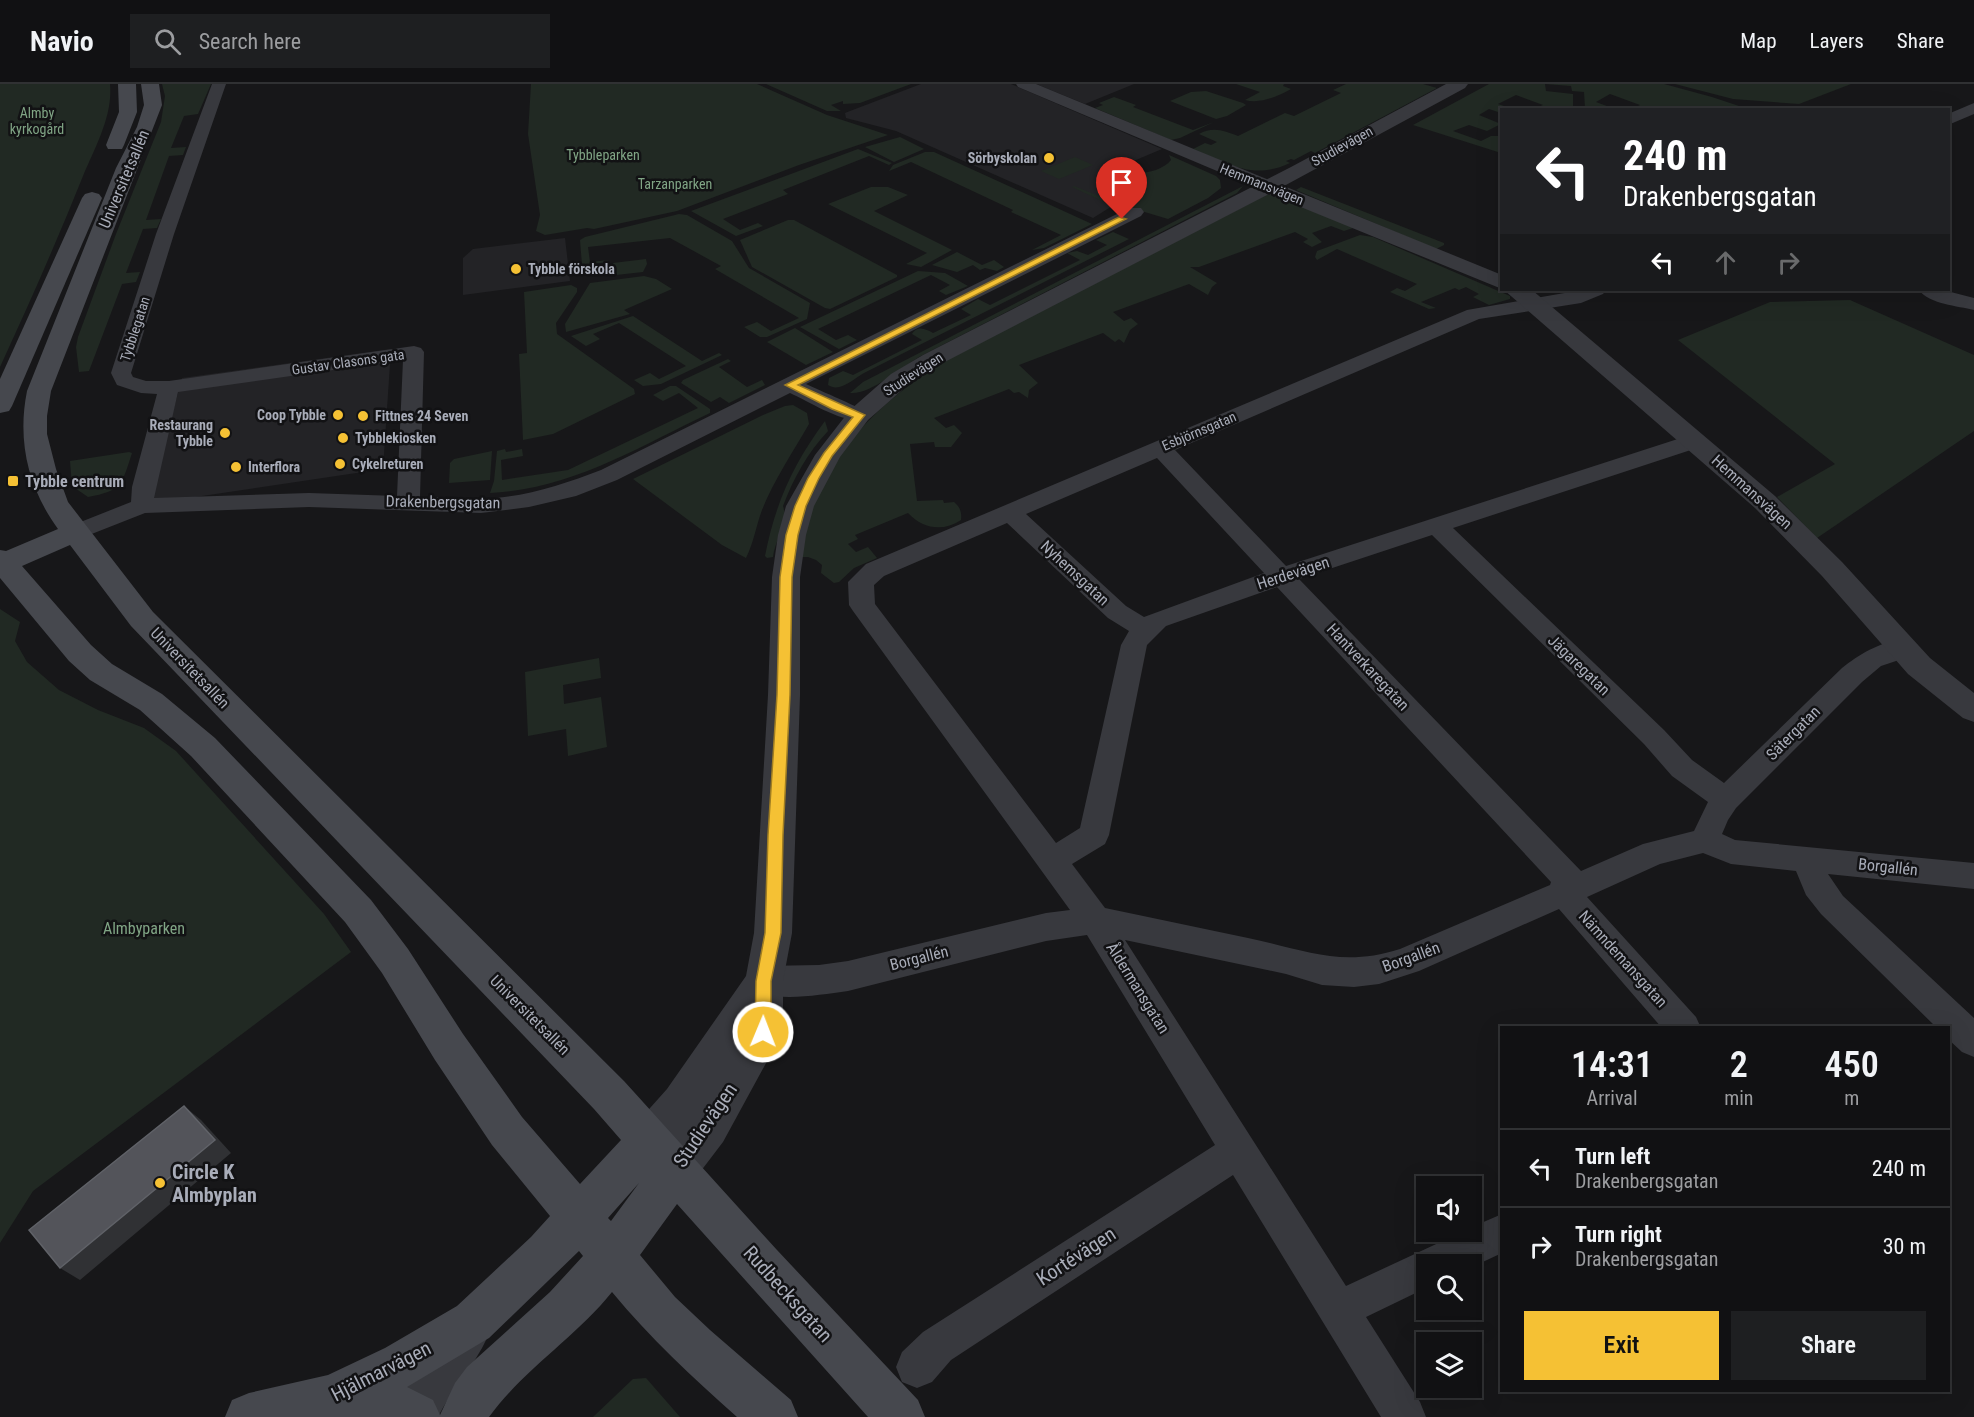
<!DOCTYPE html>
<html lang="en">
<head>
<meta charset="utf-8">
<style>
  :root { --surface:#111113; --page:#1e1f21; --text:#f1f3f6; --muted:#9c9da0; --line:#303133; --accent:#f5c134 }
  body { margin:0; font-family:"Roboto Condensed",sans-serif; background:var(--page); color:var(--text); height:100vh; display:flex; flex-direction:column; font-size:22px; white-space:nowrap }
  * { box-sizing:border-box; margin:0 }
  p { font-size:20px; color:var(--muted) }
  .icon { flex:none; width:33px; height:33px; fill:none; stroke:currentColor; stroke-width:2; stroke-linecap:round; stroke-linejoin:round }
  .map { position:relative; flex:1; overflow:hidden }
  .details { position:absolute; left:1500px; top:942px; width:450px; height:366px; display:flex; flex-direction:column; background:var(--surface); border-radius:0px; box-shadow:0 6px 24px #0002,0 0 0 2px var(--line) }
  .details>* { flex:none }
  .hud { position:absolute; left:1500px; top:24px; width:450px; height:183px; border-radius:0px; box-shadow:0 6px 24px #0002,0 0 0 2px var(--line); background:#202124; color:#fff; overflow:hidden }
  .controls { position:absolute; left:1416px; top:1092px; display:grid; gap:12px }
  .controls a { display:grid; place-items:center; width:66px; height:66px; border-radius:0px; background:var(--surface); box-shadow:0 6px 24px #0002,0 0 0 2px var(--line); font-size:30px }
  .pin { position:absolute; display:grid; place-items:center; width:51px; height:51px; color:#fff; margin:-62px -26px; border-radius:50% 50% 50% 0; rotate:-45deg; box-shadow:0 0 6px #0007 }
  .pin .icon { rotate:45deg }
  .me { position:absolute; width:66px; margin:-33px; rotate:1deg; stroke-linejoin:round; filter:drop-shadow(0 0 4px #0008) }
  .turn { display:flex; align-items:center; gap:21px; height:126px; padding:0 24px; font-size:27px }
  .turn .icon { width:78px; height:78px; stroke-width:2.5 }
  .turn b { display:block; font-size:42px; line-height:51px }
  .lanes { display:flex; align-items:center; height:57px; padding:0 24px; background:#0003; justify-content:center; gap:30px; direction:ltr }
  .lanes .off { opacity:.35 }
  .eta { display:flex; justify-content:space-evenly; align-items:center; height:102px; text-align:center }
  .eta b { font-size:36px; font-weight:600; line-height:42px }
  .button { display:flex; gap:12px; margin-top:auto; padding:12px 24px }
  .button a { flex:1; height:69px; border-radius:0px; background:var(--accent); color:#111; font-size:24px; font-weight:600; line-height:69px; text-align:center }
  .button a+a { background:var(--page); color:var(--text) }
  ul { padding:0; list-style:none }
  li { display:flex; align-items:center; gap:18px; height:78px; padding:0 24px; border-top:2px solid var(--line) }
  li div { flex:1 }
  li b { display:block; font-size:22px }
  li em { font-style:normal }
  header { display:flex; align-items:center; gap:36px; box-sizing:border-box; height:84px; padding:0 30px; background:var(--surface); border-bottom:2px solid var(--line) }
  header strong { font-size:28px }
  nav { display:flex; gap:33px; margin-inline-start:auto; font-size:21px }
  .search { width:420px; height:54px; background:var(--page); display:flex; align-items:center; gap:15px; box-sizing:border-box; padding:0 21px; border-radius:0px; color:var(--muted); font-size:22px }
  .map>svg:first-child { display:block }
  .built { fill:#232326 }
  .green { fill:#212923 }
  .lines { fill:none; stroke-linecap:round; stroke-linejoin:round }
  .minor { fill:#38393e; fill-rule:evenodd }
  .tertiary { fill:#38393e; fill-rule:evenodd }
  .secondary { fill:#46484e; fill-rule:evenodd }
  .shaded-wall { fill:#303134 }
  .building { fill:#53545a; stroke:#606268; stroke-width:1.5 }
  .route { fill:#f5c134; stroke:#9f7d22; stroke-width:1.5 }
  .poi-dot { fill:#f5c134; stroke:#121214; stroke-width:2 }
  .labels { text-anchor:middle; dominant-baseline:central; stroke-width:5; stroke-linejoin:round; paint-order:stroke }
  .far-park-label { font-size:14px; fill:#80a585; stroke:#121214 }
  .far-street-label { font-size:14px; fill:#a9adb9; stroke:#121214 }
  .far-poi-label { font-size:14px; font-weight:bold; fill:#a9adb9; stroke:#121214; text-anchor:start }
  .street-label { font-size:16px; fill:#a9adb9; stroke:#121214 }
  .poi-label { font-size:16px; font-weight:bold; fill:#a9adb9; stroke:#121214; text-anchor:start }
  .park-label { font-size:16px; fill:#80a585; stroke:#121214 }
  .near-street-label { font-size:20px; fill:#a9adb9; stroke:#121214 }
  .near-poi-label { font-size:20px; font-weight:bold; fill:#a9adb9; stroke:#121214; text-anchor:start }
</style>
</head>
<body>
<header>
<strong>Navio</strong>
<div class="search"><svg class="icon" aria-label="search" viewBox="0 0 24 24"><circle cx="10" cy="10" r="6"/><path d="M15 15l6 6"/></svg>Search here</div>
<nav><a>Map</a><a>Layers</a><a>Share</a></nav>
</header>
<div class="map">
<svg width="1974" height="1333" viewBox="0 0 1974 1333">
  <rect width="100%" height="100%" fill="#171719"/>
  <g class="built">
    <path d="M921 0H1011L1162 65 1117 84 1151 98 1093 134 896 47 846 34 845 29 850 27Z"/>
    <path d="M1036 0H1134L1085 20Z"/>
    <path d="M565 154 570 197 463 211V174L473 165Z"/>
    <path d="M391 265 383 385 148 420 182 294Z"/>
  </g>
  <g class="green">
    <path d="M0 0H110C113 32 95 63 83 92 57 157 29 220 0 283Z"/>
    <path d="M162 0H211L198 30 184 32 171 64 186 63 183 71 169 72 146 136 161 135 157 144 143 145 126 189 140 188 136 198 122 200 89 287 79 288 76 263 78 253 116 150 161 38 165 12Z"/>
    <path d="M531 0H757L827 31 888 51 799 81 677 127 594 145 587 144 545 151 536 147 540 131 528 50Z"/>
    <path d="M766 0H911L860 19 843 20V17L831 21 841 27H827Z"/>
    <path d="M1236 0H1284L1283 2 1291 5C1277 13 1260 20 1245 16L1260 8Z"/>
    <path d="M1346 0H1423L1437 4 1315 69 1311 67 1294 76 1291 75 1286 77 1290 79C1252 97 1228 79 1193 65L1205 59 1211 61 1217 58 1199 50C1213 42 1225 47 1238 52L1285 29 1294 32 1341 9 1333 6Z"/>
    <path d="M1489 0H1664L1712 13 1748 25H1632L1640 21 1610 10 1596 18 1612 24 1597 26 1585 24 1584 8 1572 7 1571 2 1545 0 1546 7 1573 10V23L1534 25 1543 21 1516 11 1498 20 1513 25 1502 26 1501 29 1489 25 1479 31 1501 40 1487 47 1469 41 1453 47 1481 57 1491 52H1501V59L1498 63 1501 64V69L1413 41Z"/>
    <path d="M1675 0H1851L1799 20 1733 15Z"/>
    <path d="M1206 7 1243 19 1246 21 1227 32 1216 35 1170 17 1191 8Z"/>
    <path d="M1114 13 1136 21 1133 23 1193 46 1214 38 1180 54 1171 56 1095 24 1103 21 1099 19Z"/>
    <path d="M900 53 924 65 894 78 865 63Z"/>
    <path d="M858 65 892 79 889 81 869 72 783 106 788 110 723 135 740 146 758 139 763 142 736 152 691 127Z"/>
    <path d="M925 68H934L1092 140 1044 164 1032 166 1061 151 1011 128 1013 126 911 78 889 87 893 81Z"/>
    <path d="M1169 71 1216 92 1220 96 1221 104 1208 114 1168 135 1128 123 1117 124 1072 103 1074 102 1114 118 1146 98 1138 89C1149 89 1164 85 1171 76Z"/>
    <path d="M1075 73 1093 81 1059 95 1041 87Z"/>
    <path d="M1243 102 1237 109 919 273C901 284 870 311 850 309L863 298Z"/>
    <path d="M871 103H888L908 111 874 127 952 166 921 183 906 180 927 169 828 120Z"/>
    <path d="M1301 103 1444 159V161L1436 165 1296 106Z"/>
    <path d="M1268 110 1356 143 1344 147 1331 142 1312 149 1322 158 1312 163 1303 158 1308 155 1295 148 1199 183H1190L1217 199 1212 203 1208 211 1189 200 1113 228 1124 237 1131 234 1138 240 1130 246 1124 259 1119 255 1115 258 1103 249 1019 281 1038 299 1029 306 1028 314 1019 308 1014 309 1009 305 934 334 946 344 954 341 962 349 951 363H935L934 358 910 360 917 417 943 416 944 419 954 418C960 423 962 428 961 436 943 448 923 445 908 429L855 451 858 455 848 460 856 468 868 463 877 474 854 484 839 498 834 499 821 489 822 481 816 476 808 473H790C803 444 814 412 831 385 860 337 903 302 951 274Z"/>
    <path d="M679 130 687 131 732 157 749 184 810 219 807 235 767 253H760L744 243 757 238 771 247 799 234 715 185 721 182 670 154 588 163 590 178 608 176 609 178 582 181 580 156 585 153Z"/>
    <path d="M788 136H794L897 191V193L830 225 825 224 752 183 740 156Z"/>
    <path d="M1113 148 1129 155 864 289C853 295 840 309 828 301L829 294 843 287 853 291 922 256 912 250C917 241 926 245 933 249L971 231 961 225 978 215 990 221 1080 176 1067 169 1077 167 1088 171 1107 161 1096 156Z"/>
    <path d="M1360 151 1373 153 1510 212V215L1489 221 1473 213 1479 210 1466 203 1459 206 1455 204 1421 218 1436 224 1429 225 1390 208 1397 204 1405 207 1417 200 1337 165 1317 176 1315 173 1317 167Z"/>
    <path d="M957 168 982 181 994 176 1004 183 997 187 985 184 980 186 973 181 957 188 932 181Z"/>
    <path d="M646 175 647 180 643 188 616 191 613 179Z"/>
    <path d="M918 187 945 189 968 202 946 211 939 207 950 201 931 191 818 245 836 256 848 251 857 256 839 265 800 243Z"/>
    <path d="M644 192 656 195 672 205 624 226 630 230 566 248 565 240 590 199Z"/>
    <path d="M571 201 577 204V208L556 239 557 250 634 305 635 310 553 350 523 356 519 270 527 269 524 208Z"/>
    <path d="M1850 216 1974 271V347L1817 454 1777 413 1835 380 1678 256 1770 218Z"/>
    <path d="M633 232 702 277 719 269 722 271 661 300 643 302 634 296 650 289 659 295 686 282 619 239 593 250 600 255 586 262 571 252Z"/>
    <path d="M795 244 833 268 806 281 767 258Z"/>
    <path d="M728 275 731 277 719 283 747 303 762 296 765 301 729 319 720 313 711 318 681 299 683 296Z"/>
    <path d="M670 302H676L710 325V329C638 363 572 405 490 409L494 397 497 367 505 365 506 368 522 365 523 372 501 376 502 396 568 386 698 324 679 309 663 317 653 311Z"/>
    <path d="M793 321 807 329 809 340C793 368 774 396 762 426 756 442 754 458 746 474L722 461 633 395 763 331 785 322Z"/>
    <path d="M825 337 828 347C808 368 793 395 783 422 789 440 775 455 773 473L767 474 765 472C775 420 793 380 825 337Z"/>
    <path d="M492 367 490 396 449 399 450 379 454 375Z"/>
    <path d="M129 368 132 369C122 400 122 407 88 413L72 402 70 377Z"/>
    <path d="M0 525 20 538 15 557 27 578 59 606 98 626 144 644 176 667 324 830 351 868 33 1107 0 1159Z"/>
    <path d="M599 574 601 594 563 601 564 620 601 613 607 663 568 672 566 645 528 652 525 588Z"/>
    <path d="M646 1294 680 1333H593L633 1295Z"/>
  </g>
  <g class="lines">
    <g class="minor">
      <path d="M212 0H226L174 150 131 289 133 293 146 297H169L414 262 421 264 424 268 420 413C440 413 460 415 480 415 522 414 562 401 601 386L1129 124H1141L1144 128 1141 132 806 300C818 306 865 325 870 331L867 336C845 341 810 318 790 309L617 396 576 412 529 423 481 429 309 423 145 429 84 453 76 456 68 453 64 448 68 443 131 418 132 403 157 310 141 309 117 301 111 289 156 150ZM403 276 397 412 309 409 154 414 178 308Z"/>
      <path d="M1016 0H1036L1274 98 1276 102 1274 106H1262L1018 3Z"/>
      <path d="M1974 19V30L1948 41V30Z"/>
      <path d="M1582 206H1606L1603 210 1581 219 1479 235 1175 366 1286 482 1687 352 1695 350 1703 352 1706 357 1703 362 1453 444 1664 646 1692 676 1724 699 1842 584C1860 570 1888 552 1911 558L1915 565 1911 572 1881 582 1862 598 1736 724 1728 736 1722 750 1735 756 1974 779V805L1828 790 1843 812 1974 934V973L1962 968 1948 955V944H1937L1821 830 1806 811 1796 787 1731 780 1703 769 1660 780 1587 813 1696 933 1701 944H1662L1559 825 1419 887 1379 900 1354 903 1322 901 1286 890 1125 856 1346 1202 1462 1148H1472V1143L1502 1130V1169L1472 1183V1180H1426V1204L1366 1233 1420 1318 1426 1333H1381L1233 1091 951 1276 932 1298 917 1304 902 1298 896 1283 902 1268 923 1248 1215 1061 1087 851 1046 857 848 907C818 911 781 918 752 907L747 897 752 887 764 882 819 881 848 877 1046 829 1070 826 853 527 849 521 848 498 866 480 1467 226ZM1157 374 1264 489 1144 533 1126 522 1026 430ZM1007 439 1108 534 1129 547 1121 561 1080 744 1056 759 875 520 874 501 884 492ZM1432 451 1644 660 1672 692 1708 718 1694 747 1643 760 1581 787 1299 495ZM1277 503 1551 798 1550 801 1400 865C1341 884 1305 866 1248 854 1200 844 1153 834 1105 824L1072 780 1105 760 1109 751 1147 561 1166 542Z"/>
      <path d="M1919 206H1943L1974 214V226C1958 222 1929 220 1919 206Z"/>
    </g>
    <g class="tertiary">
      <path d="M1446 0H1468L1465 4 1284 102 1502 191V205L1269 110 939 281 909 300 868 336 840 373 814 422 806 451 800 493V611L792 849 783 897V948L723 1058 691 1100 676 1106 661 1100 655 1085 660 1072 649 1076 634 1070 628 1056 634 1042 667 1005 746 892 754 849 768 611 772 493 778 451 786 422 815 371 850 326 891 290 923 271 1291 83Z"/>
      <path d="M1504 206H1532L1775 412 1842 478 1930 574 1974 609V638L1963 634 1908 590 1822 492 1755 424Z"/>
      <path d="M467 1224 484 1230 490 1247C478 1278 453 1303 438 1333H387L417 1274 450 1230Z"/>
    </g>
    <g class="secondary">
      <path d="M118 0H136L137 28 124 61 122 65H108L106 61 119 28Z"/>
      <path d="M141 0H159L162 21 51 307 47 332V350L56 385 68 418 153 528 624 997 777 1166 918 1316 925 1333H868L677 1120 640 1171 675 1213 710 1246 791 1316 798 1333H737C692 1293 650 1254 612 1208 575 1254 524 1285 489 1333H225L232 1316 249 1309 328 1291 385 1264 457 1222 531 1153 550 1132 492 1061 435 976 382 889 345 838 191 672 140 626 90 596 69 577 0 494V466L6 467 58 445C28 404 17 357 27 307L116 84 137 43 144 21ZM70 461 131 542 594 1025 621 1056 580 1100 522 1033 463 950 408 865 371 816 215 654 162 610 112 580 91 561 22 482ZM639 1099 611 1137 608 1134ZM579 1167 583 1172 550 1208 467 1283 455 1299 440 1331 433 1316 407 1303 489 1254Z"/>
      <path d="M92 108 99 110 102 114 12 322 9 327 0 329V295L82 114 85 110Z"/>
    </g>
  </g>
  <path class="shaded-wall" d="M184 1022 201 1036 231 1069 80 1196 60 1184Z"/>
  <path class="building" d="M184 1022 215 1056 60 1184 29 1146Z"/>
  <path class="route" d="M1119 133 1126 135 798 301 865 331 832 372 819 394 806 422 798 451 792 493 790 611 783 751 781 849 771 897V948L769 954 763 956 757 954 755 948 756 897 765 849 768 751 777 611 780 493 786 451 795 422 808 394 824 369 853 333 832 325 785 301Z"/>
  <g class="poi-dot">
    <circle cx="1049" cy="74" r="6"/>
    <circle cx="516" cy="185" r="6"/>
    <circle cx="338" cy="331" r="6"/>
    <circle cx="363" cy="332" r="6"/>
    <circle cx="225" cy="349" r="6"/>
    <circle cx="343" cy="354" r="6"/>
    <circle cx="340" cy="380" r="6"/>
    <circle cx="236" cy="383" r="6"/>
    <rect x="7" y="391" width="12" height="12" rx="3"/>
    <circle cx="160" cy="1099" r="6"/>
  </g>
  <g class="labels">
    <g class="far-park-label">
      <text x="37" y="29">Almby<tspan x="37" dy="16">kyrkogård</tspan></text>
      <text x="603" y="71">Tybbleparken</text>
      <text x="675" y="100">Tarzanparken</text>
    </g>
    <g class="far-street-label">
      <text transform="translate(1342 62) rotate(-29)">Studievägen</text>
      <text transform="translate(1262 100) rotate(22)">Hemmansvägen</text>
      <text transform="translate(135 245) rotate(-72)">Tybblegatan</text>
      <text transform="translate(348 278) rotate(-8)">Gustav Clasons gata</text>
      <text transform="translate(913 290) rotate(-33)">Studievägen</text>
      <text transform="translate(1199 347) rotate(-23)">Esbjörnsgatan</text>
    </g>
    <g class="far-poi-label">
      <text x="1037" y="74" text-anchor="end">Sörbyskolan</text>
      <text x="528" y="185">Tybble förskola</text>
      <text x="326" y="331" text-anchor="end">Coop Tybble</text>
      <text x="375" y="332">Fittnes 24 Seven</text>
      <text x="213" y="341" text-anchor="end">Restaurang<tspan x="213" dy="16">Tybble</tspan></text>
      <text x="355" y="354">Tybblekiosken</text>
      <text x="352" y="380">Cykelreturen</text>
      <text x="248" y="383">Interflora</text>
    </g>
    <g class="street-label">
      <text transform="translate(124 95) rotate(-67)">Universitetsallén</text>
      <text transform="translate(1752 408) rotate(42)">Hemmansvägen</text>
      <text transform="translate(443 418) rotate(1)">Drakenbergsgatan</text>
      <text transform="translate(1075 489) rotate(43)">Nyhemsgatan</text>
      <text transform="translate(1293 489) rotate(-18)">Herdevägen</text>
      <text transform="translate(1579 581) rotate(44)">Jägaregatan</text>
      <text transform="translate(1368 583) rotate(47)">Hantverkaregatan</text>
      <text transform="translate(190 584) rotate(46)">Universitetsallén</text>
      <text transform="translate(1793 649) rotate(-45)">Sätergatan</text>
      <text transform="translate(1888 783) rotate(6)">Borgallén</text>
      <text transform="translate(1411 873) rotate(-20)">Borgallén</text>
      <text transform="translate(919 874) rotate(-14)">Borgallén</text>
      <text transform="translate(1623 875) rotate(48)">Nämndemansgatan</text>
      <text transform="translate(1138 904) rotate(58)">Åldermansgatan</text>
      <text transform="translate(530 931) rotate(45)">Universitetsallén</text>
    </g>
    <g class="poi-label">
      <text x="25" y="397">Tybble centrum</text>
    </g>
    <g class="park-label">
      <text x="144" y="844">Almbyparken</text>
    </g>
    <g class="near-street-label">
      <text transform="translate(705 1041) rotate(-56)">Studievägen</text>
      <text transform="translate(1076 1172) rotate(-33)">Kortévägen</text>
      <text transform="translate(788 1210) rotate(48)">Rudbecksgatan</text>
      <text transform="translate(381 1287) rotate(-27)">Hjälmarvägen</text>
    </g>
    <g class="near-poi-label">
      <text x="172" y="1088">Circle K<tspan x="172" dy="23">Almbyplan</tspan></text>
    </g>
  </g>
</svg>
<div class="controls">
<a><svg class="icon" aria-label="sound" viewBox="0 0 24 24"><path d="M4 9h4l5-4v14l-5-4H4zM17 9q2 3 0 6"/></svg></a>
<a><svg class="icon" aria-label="search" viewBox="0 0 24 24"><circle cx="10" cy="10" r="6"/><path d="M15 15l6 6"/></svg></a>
<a><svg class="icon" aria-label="layers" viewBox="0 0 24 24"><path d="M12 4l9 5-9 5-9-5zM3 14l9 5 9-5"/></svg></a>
</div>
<div class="pin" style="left:1122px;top:135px;background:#d93025"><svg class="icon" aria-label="arrive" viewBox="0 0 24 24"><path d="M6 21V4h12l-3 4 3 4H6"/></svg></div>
<svg class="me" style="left:763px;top:948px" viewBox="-20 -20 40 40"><circle r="17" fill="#f5c134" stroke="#fff" stroke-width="3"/><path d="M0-11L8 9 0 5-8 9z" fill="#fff"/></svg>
<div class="hud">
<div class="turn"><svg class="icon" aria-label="left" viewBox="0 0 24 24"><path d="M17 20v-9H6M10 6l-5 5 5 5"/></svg><div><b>240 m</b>Drakenbergsgatan</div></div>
<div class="lanes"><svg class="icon" aria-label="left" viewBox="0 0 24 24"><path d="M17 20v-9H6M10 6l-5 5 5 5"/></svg><svg class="icon off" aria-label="ahead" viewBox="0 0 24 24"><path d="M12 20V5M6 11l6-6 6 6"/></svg><svg class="icon off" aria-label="right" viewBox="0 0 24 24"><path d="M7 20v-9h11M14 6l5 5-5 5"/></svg></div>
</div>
<section class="details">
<div class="eta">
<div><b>14:31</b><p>Arrival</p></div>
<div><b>2</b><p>min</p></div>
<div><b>450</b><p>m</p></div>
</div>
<ul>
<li><svg class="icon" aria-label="left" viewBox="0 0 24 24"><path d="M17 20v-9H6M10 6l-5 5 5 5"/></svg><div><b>Turn left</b><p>Drakenbergsgatan</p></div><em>240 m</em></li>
<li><svg class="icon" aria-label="right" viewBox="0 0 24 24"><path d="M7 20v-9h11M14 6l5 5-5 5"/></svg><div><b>Turn right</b><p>Drakenbergsgatan</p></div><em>30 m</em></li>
</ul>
<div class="button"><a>Exit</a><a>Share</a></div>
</section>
</div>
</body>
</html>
